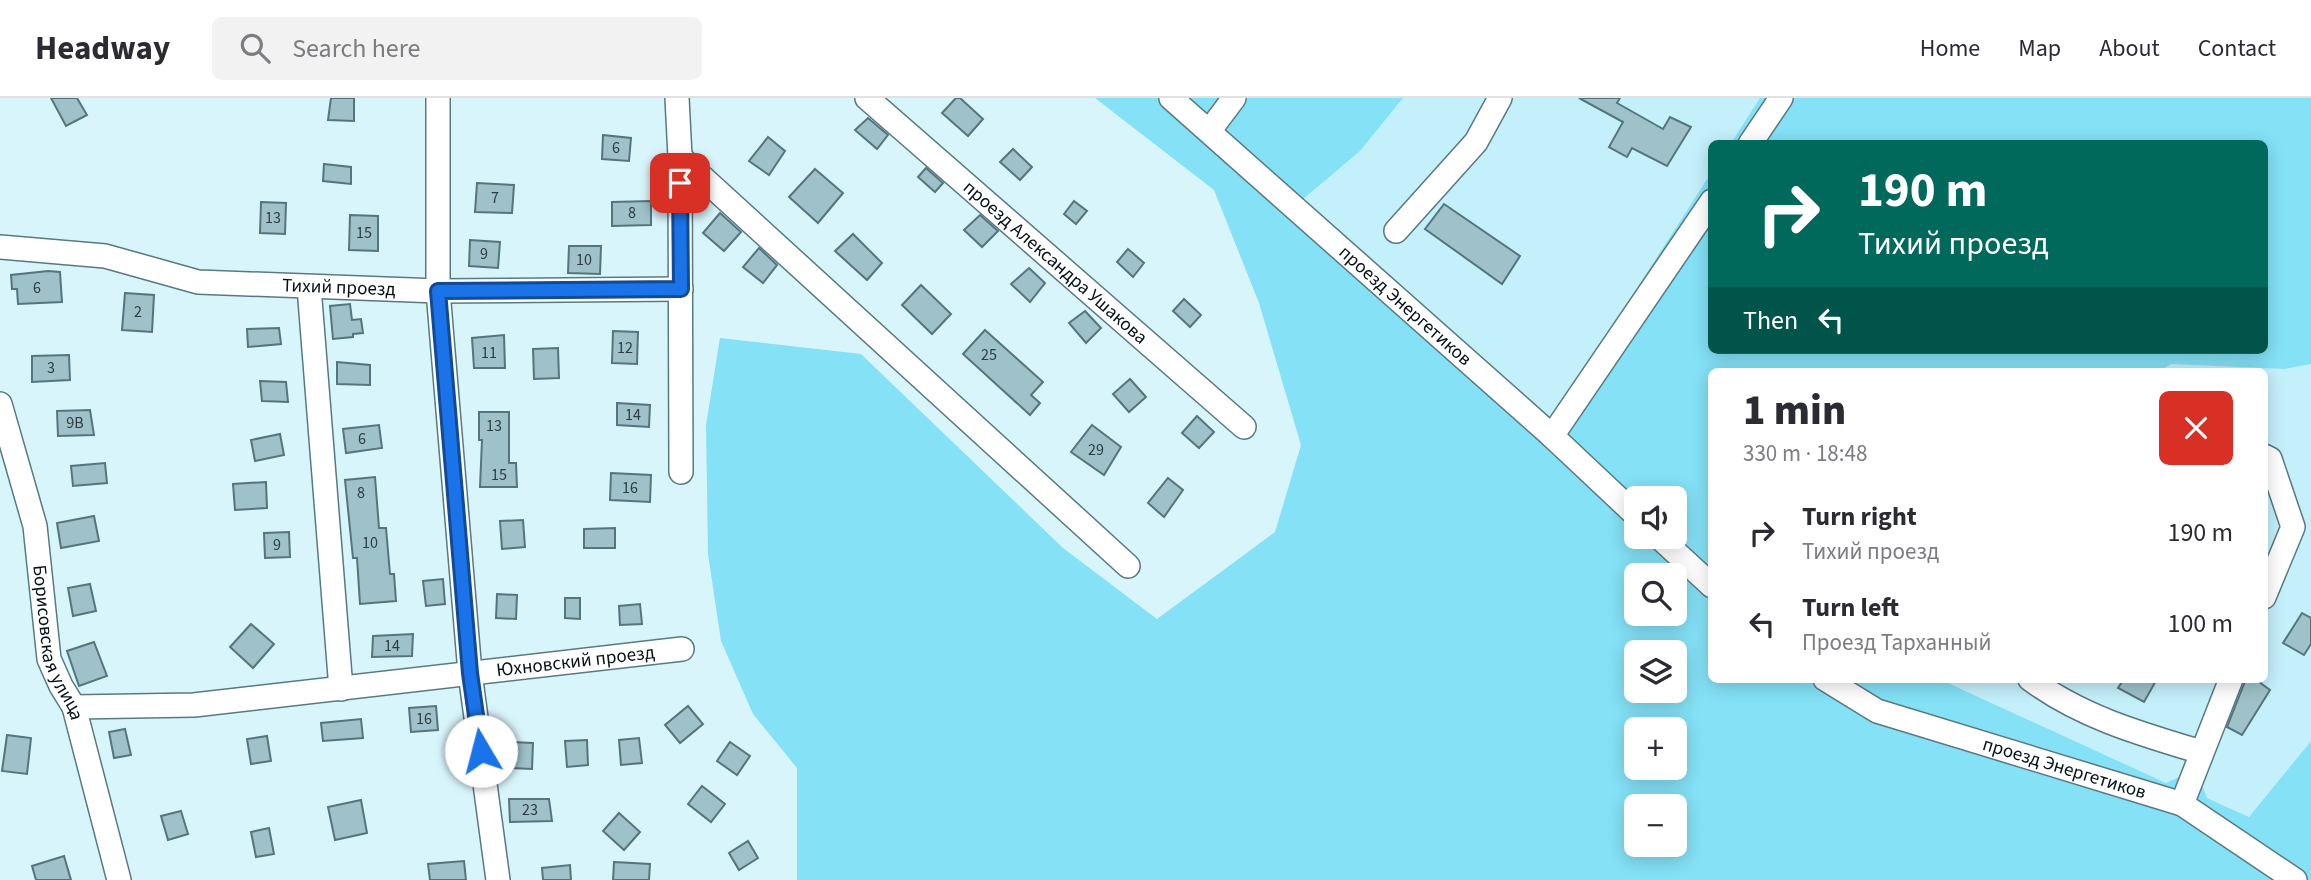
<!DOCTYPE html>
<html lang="en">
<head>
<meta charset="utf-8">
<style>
  :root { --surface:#fff; --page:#f2f2f3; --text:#2b2b33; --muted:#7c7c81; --line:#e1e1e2 }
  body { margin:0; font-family:"Source Sans 3",sans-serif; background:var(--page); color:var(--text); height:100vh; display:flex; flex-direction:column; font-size:26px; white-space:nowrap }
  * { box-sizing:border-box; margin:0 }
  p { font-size:23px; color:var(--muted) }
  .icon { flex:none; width:38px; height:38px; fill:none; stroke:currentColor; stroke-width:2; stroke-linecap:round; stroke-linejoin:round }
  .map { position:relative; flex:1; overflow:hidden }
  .details { position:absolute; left:1708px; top:270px; width:560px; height:315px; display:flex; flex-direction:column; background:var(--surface); border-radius:10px; box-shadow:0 4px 18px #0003 }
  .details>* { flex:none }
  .top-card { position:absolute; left:1708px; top:42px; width:560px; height:214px; border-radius:10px; box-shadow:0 4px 18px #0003; background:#00695c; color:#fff; overflow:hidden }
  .controls { position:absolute; left:1624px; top:388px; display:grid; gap:14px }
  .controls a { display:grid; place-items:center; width:63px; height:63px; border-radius:10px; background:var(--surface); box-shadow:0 4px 18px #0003; font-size:35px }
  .pin { position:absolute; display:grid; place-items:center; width:60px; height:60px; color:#fff; margin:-30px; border-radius:14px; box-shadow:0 4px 10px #0006 }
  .me { position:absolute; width:77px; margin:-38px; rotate:352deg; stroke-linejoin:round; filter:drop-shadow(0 0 5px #0008) }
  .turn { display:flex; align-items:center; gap:24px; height:147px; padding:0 35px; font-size:32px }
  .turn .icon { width:91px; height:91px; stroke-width:2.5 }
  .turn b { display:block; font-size:49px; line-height:60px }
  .then { display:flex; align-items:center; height:66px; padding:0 35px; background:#0003; gap:14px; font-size:26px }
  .round { display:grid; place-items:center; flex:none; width:74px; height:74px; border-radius:10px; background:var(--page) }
  .overview { display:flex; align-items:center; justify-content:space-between; height:119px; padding:0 35px }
  h1 { font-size:42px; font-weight:800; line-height:52px }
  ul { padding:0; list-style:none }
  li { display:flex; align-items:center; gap:21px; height:91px; padding:0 35px }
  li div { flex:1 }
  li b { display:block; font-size:26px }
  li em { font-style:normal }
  header { display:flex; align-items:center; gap:42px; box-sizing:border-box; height:98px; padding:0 35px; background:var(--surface); border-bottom:2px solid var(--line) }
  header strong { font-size:33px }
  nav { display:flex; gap:38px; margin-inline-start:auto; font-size:24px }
  .search { width:490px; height:63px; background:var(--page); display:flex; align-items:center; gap:18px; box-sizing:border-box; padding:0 24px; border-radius:10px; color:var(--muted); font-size:26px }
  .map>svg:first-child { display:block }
  .built { fill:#c4f0fb }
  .green { fill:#84e1f6; fill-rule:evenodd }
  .building { fill:#9fc1c9; stroke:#55757c; stroke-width:2 }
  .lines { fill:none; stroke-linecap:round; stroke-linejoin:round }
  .minor-casing { stroke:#597980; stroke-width:26 }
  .minor { stroke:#fff; stroke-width:23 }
  .route-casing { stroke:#114b97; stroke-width:18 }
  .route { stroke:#1a73e8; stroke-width:12 }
  .labels { text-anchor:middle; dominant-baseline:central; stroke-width:7; stroke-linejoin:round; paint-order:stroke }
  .number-label { font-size:16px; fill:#2c3d41 }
  .street-label { font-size:19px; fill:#051114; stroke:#fff }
</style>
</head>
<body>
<header>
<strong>Headway</strong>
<div class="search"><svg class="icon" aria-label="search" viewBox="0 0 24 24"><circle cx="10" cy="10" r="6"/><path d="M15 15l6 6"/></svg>Search here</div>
<nav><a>Home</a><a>Map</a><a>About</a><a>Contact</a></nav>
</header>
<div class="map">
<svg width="2311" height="782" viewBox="0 0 2311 782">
  <rect width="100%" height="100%" fill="#d9f5fc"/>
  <g class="built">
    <path d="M1403 0H1760L1731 45 1712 46 1711 75 1549 327 1302 102 1360 53Z"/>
    <path d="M2171 266 2284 271 2311 266V643L2250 719 2207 700 2166 685 1939 581H2264V273H2160Z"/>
  </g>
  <path class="green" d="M1095 0H1403L1360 53 1302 102 1549 327 1711 75 1712 252H2264V46L1731 45 1760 0H2311V266L2284 271 2171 266 2160 273H1712V581H1939L2166 685 2179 679 2200 682 2207 700 2249 719 2311 643V782H797V670L753 616 721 543 708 456 706 327 720 240 861 256 1063 450 1157 521 1275 434 1301 347 1259 205 1214 92ZM1636 401H1675V439H1636ZM1636 478H1675V516H1636ZM1636 555H1675V593H1636ZM1636 632H1675V670H1636ZM1636 709H1675V747H1636Z"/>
  <g class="building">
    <path d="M51 0H77L87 17 66 28Z"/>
    <path d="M331 0H354V23L328 22Z"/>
    <path d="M956 0H960L983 21 968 38 942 15Z"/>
    <path d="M1579 0H1620L1617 5 1663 31 1670 19 1691 29 1667 68 1632 50 1627 59 1609 49 1623 24Z"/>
    <path d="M868 20 888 37 877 51 855 32Z"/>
    <path d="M603 37 631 40 629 63 602 61Z"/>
    <path d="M768 39 785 53 769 77 749 63Z"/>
    <path d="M1013 51 1032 69 1020 82 1000 64Z"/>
    <path d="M324 66 351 69V86L323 83Z"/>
    <path d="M926 70 943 85 935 94 918 79Z"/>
    <path d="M815 71 843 95 818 125 789 99Z"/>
    <path d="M477 85 514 87 512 115 475 114Z"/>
    <path d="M651 103V127L612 128V104Z"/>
    <path d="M1074 103 1087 113 1076 126 1064 116Z"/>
    <path d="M261 104 286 105 285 136 260 135Z"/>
    <path d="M1444 106 1520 158 1502 186 1425 131Z"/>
    <path d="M720 115 741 134 724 153 703 135Z"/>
    <path d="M350 117 378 118V153L349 152Z"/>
    <path d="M980 117 998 133 982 149 964 132Z"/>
    <path d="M853 136 882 165 867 182 835 153Z"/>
    <path d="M470 142 500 144 498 170 469 168Z"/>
    <path d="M569 148H601L600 176 568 175Z"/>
    <path d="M759 150 777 167 763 185 743 169Z"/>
    <path d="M1128 151 1144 165 1133 179 1117 164Z"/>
    <path d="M1029 170 1045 185 1030 204 1011 186Z"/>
    <path d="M48 173 60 174 62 204 18 206 17 191H12L11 177Z"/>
    <path d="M921 187 951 216 932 236 902 207Z"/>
    <path d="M125 195 154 197 152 234 122 232Z"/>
    <path d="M1184 201 1201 217 1190 229 1173 213Z"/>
    <path d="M350 206 352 222 361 221 363 235 353 236V239L333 241 330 208Z"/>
    <path d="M1085 213 1101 230 1086 245 1069 225Z"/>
    <path d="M279 230 281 246 248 249 247 231Z"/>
    <path d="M985 232 1043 284 1031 297 1040 305 1030 317 963 256Z"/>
    <path d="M613 233 638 234 637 266 612 265Z"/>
    <path d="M504 237 505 270H474L472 240Z"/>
    <path d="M558 250 559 280 534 281 533 251Z"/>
    <path d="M69 257 70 282 32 284V258Z"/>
    <path d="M337 264 370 267V287L337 286Z"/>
    <path d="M1130 281 1146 299 1129 314 1113 296Z"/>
    <path d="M260 283 286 284 288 304 262 303Z"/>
    <path d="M617 305 650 307 649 329 617 327Z"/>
    <path d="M90 312 94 337 58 338 57 313Z"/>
    <path d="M479 314H509V365H516L517 389H480L482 342H479Z"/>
    <path d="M1197 318 1214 334 1199 350 1182 335Z"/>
    <path d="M379 327 382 350 346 355 343 331Z"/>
    <path d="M1092 327 1121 349 1104 377 1071 354Z"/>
    <path d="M280 336 284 357 255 363 251 342Z"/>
    <path d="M105 365 107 385 73 388 71 368Z"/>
    <path d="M611 375 651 377 650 404 610 402Z"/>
    <path d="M375 379 379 430H386L390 476H394L396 503 360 506 357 460H353L345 382Z"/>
    <path d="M1168 380 1183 392 1164 419 1148 405Z"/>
    <path d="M266 384 267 410 235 412 233 386Z"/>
    <path d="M94 418 99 443 61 450 57 425Z"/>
    <path d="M523 422 525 449 502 451 500 423Z"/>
    <path d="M615 430V450H584V431Z"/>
    <path d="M289 434 290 459 265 460 264 435Z"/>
    <path d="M443 481 445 506 426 508 423 483Z"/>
    <path d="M90 486 96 513 73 518 68 490Z"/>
    <path d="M497 496 517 497 516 521 496 520Z"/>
    <path d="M565 500H580V521L565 520Z"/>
    <path d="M640 506 642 526 620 527 619 508Z"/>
    <path d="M2302 515 2311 520V546L2304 557 2283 545Z"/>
    <path d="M251 526 274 546 253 570 230 549Z"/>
    <path d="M413 536 412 558 372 559 373 538Z"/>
    <path d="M94 544 107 578 79 588 67 553Z"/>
    <path d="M2124 581H2157L2144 604 2118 590Z"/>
    <path d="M2246 581H2255L2270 592 2242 637 2227 629Z"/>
    <path d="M436 608 438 632 411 634 409 610Z"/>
    <path d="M688 608 703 626 680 645 665 627Z"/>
    <path d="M361 621 363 640 323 643 321 625Z"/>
    <path d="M125 631 131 657 114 660 109 634Z"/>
    <path d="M7 637 31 640 27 676 2 673Z"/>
    <path d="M267 638 271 663 251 666 247 641Z"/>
    <path d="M639 640 642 665 621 667 619 642Z"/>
    <path d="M587 642 588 667 567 669 565 643Z"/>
    <path d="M511 644 533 645 532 671 511 670Z"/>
    <path d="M730 644 750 658 737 677 717 663Z"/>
    <path d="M702 688 725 706 711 724 688 706Z"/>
    <path d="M509 701H549L552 723 510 724Z"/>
    <path d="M361 702 367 735 335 742 328 709Z"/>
    <path d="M181 713 188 736 168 742 161 718Z"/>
    <path d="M619 715 640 734 624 752 603 733Z"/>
    <path d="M269 730 274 756 256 759 251 734Z"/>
    <path d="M748 743 758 760 739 772 729 755Z"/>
    <path d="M64 758 71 782H36L32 768Z"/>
    <path d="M464 763 466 782H430L428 766Z"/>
    <path d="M614 764 650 766 649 782H613Z"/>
    <path d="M570 767 571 782H543L542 770Z"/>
  </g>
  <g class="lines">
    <g class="minor-casing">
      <g id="minor">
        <path d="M438 0V193L470 575 498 782"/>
        <path d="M677 0 680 59 681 374"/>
        <path id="s1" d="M867 0 1244 329"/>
        <path id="s2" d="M1171 0 1552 338 1636 417"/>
        <path d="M1210 32 1234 0"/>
        <path d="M1750 46 1781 0"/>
        <path d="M680 59 1128 468"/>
        <path d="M1396 133 1476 44 1500 0"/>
        <path id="s3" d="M0 149 105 158 198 184 438 193 681 191"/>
        <path d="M309 189 341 591"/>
        <path id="s4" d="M0 306 35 428 49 561 61 588 74 609 119 782"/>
        <path d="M1552 338 1712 103"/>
        <path d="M2264 358 2270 361 2293 429 2264 499"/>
        <path d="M1659 439 1712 488"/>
        <path id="s5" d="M1825 581 1877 613 2182 706 2295 782"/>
        <path d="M2030 581C2081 619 2141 636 2201 654"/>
        <path id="s6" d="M74 609 194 607 682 551"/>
        <path d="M2182 706 2231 581"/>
      </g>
    </g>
    <use href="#minor" class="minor"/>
  </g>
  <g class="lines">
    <g class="route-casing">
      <path id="route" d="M481 653 470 575 438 193 681 191 680 85"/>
    </g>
    <use href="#route" class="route"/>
  </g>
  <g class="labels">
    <g class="number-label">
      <text x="616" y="50">6</text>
      <text x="495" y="100">7</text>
      <text x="632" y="115">8</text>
      <text x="273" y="120">13</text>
      <text x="364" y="135">15</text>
      <text x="484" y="156">9</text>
      <text x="584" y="162">10</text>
      <text x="37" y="190">6</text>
      <text x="138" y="214">2</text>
      <text x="625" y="250">12</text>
      <text x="489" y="255">11</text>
      <text x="989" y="257">25</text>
      <text x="51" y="270">3</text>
      <text x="633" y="317">14</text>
      <text x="75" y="325">9В</text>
      <text x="494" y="328">13</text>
      <text x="362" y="341">6</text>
      <text x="1096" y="352">29</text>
      <text x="499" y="377">15</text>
      <text x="630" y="390">16</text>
      <text x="361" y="395">8</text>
      <text x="370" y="445">10</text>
      <text x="277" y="447">9</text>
      <text x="392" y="548">14</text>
      <text x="424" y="621">16</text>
      <text x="530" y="712">23</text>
    </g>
    <g class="street-label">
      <text stroke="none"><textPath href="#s1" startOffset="250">проезд Александра Ушакова</textPath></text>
      <text stroke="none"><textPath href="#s3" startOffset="343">Тихий проезд</textPath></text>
      <text stroke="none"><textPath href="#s2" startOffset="313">проезд Энергетиков</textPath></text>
      <text stroke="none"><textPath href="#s4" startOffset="247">Борисовская улица</textPath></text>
      <text stroke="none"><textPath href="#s6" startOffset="504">Юхновский проезд</textPath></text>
      <text stroke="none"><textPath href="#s5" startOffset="257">проезд Энергетиков</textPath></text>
    </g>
  </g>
</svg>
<div class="controls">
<a><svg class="icon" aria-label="sound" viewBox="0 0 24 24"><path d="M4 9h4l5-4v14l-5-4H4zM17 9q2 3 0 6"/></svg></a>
<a><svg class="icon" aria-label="search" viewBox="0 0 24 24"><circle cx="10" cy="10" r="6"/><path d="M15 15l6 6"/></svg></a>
<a><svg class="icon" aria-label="layers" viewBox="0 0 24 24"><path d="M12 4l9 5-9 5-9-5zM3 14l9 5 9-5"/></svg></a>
<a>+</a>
<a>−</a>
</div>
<div class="pin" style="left:680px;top:85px;background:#d93025"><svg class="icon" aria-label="arrive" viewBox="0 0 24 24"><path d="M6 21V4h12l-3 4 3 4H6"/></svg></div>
<svg class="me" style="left:481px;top:653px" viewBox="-20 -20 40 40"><circle r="19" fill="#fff"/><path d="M0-13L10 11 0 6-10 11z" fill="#1a73e8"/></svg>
<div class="top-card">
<div class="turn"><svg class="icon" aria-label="right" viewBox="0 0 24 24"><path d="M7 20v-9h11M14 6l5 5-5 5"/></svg><div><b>190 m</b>Тихий проезд</div></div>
<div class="then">Then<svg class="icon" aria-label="left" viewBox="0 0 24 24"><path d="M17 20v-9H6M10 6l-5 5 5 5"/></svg></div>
</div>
<section class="details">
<div class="overview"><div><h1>1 min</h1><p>330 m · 18:48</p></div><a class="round" style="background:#d93025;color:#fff"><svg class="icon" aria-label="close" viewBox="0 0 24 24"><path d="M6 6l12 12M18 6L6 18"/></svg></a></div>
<ul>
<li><svg class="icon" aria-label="right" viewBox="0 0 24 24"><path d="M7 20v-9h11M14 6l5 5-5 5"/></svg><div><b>Turn right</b><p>Тихий проезд</p></div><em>190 m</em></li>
<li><svg class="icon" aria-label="left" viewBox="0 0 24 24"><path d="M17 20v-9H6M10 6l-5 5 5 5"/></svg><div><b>Turn left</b><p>Проезд Тарханный</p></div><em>100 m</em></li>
</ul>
</section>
</div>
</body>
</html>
